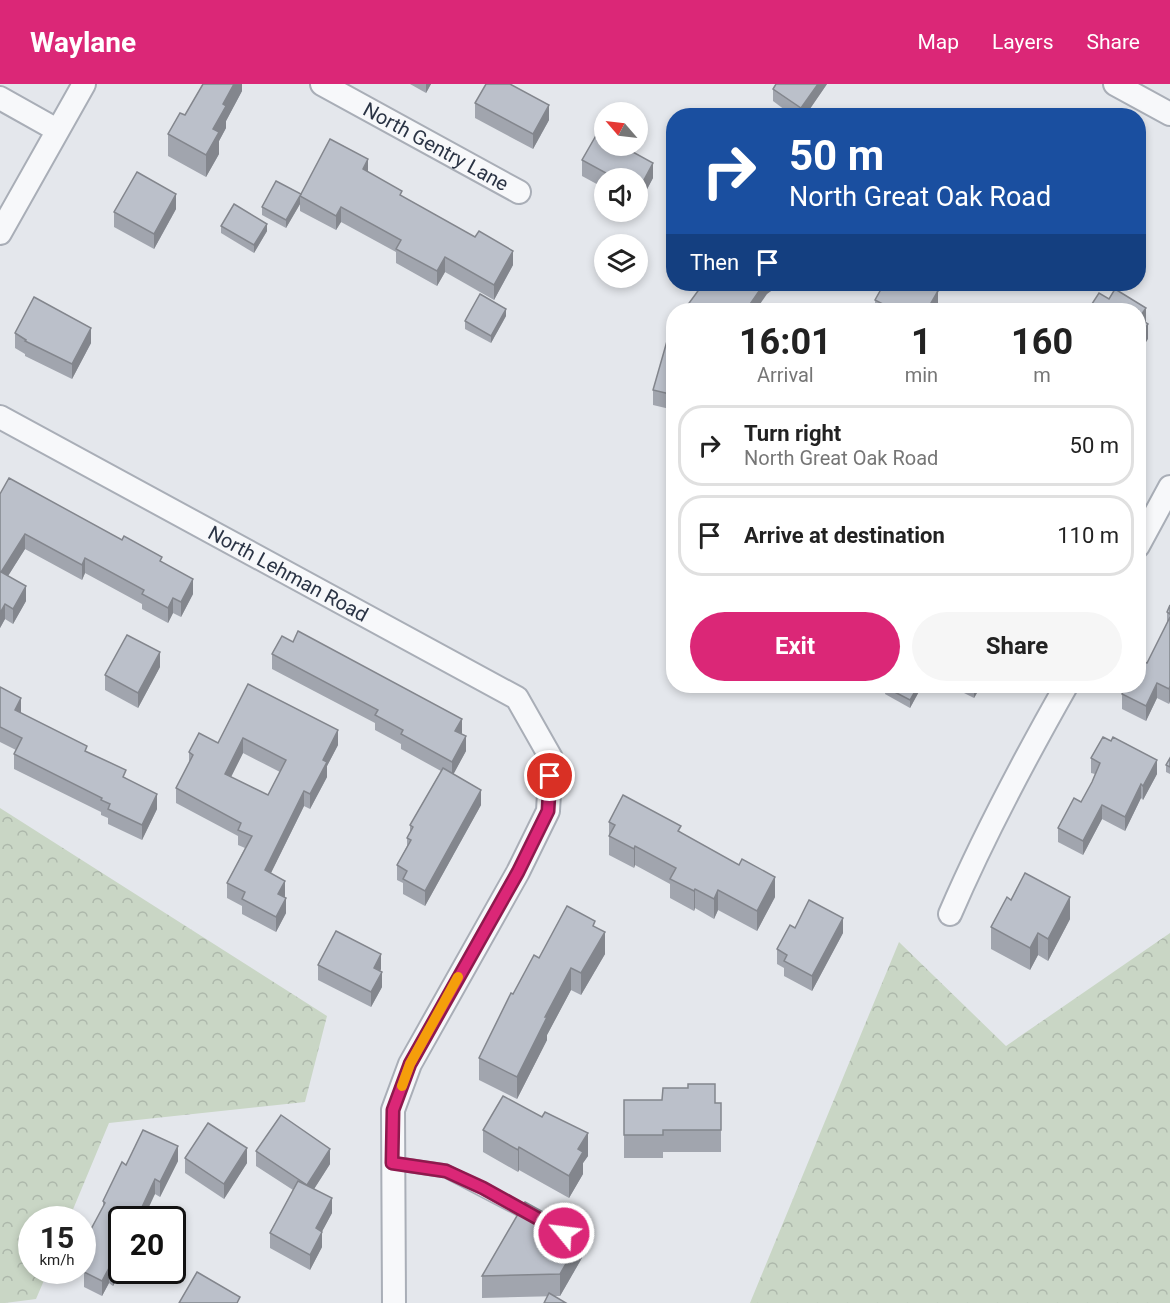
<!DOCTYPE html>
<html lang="en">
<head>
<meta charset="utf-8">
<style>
  :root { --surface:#fff; --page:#f6f6f6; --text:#222; --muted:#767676; --line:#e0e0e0; --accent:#db2777 }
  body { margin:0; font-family:Roboto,sans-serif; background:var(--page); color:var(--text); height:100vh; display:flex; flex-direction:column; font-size:22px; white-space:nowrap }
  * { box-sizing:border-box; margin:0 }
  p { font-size:20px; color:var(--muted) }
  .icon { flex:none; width:33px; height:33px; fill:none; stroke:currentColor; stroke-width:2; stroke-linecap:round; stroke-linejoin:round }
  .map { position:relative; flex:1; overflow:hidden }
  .panel { position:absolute; left:666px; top:219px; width:480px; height:390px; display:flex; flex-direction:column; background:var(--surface); border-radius:24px; box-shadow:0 3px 9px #0003 }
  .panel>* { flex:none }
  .banner { position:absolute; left:666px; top:24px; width:480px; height:183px; border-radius:24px; box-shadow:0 3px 9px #0003; background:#1a4fa0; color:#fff; overflow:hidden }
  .needle { width:39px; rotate:298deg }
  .controls { position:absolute; left:594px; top:18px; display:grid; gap:12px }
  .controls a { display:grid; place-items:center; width:54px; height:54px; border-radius:50%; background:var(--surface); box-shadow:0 3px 9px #0003; font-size:30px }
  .speed { position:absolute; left:18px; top:1122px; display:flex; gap:12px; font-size:30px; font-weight:700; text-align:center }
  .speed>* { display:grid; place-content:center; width:78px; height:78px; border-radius:50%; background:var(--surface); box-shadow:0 3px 9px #0003; line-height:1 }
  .speed small { font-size:15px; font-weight:400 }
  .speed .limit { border:3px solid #111; border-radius:9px; background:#fff; color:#111 }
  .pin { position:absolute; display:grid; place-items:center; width:51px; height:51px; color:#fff; margin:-26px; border:3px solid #fff; border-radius:50%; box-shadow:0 2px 6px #0007 }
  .me { position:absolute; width:66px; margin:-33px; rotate:299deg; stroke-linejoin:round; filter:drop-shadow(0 0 4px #0008) }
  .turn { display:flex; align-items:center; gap:21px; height:126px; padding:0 24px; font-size:27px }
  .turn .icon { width:78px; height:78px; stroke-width:2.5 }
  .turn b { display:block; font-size:42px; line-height:51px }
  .then { display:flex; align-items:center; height:57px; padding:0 24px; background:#0003; gap:12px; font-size:22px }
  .eta { display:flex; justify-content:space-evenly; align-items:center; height:102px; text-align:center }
  .eta b { font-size:36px; font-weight:700; line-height:42px }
  .button { display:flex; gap:12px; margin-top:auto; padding:12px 24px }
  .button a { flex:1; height:69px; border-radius:36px; background:var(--accent); color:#fff; font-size:24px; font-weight:700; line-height:69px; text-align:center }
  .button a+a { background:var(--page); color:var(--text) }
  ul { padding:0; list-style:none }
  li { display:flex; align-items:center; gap:18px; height:81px; margin:0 12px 9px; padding:0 12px; border:3px solid var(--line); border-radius:24px }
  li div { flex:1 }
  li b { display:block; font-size:22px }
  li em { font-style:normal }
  header { display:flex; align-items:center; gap:36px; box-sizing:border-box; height:84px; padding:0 30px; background:var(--accent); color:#fff }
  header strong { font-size:28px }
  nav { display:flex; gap:33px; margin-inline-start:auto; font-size:21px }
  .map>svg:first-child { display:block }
  .forest { fill:url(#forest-crowns) }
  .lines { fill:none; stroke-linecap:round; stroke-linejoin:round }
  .service-casing { stroke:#a9aeb7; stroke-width:15 }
  .minor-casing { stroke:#a9aeb7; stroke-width:26 }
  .service { stroke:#f7f8fa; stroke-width:12 }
  .minor { stroke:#f7f8fa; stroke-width:22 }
  .wall { fill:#a1a5ae; fill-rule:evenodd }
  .shaded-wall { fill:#83868d }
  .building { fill:#bbc0ca; stroke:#83868d; stroke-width:1.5; fill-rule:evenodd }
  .route-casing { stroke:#8e194d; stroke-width:15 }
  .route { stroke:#db2777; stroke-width:10 }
  .slow { stroke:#f59e0b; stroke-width:10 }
  .labels { text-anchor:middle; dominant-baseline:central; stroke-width:4.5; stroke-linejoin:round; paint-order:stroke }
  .street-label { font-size:20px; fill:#2b3445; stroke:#f4f6f9 }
</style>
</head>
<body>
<header>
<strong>Waylane</strong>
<nav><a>Map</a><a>Layers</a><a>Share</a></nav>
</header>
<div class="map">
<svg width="1170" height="1219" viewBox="0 0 1170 1219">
  <defs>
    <pattern id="forest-crowns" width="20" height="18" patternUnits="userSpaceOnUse" patternTransform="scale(1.5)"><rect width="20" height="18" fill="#c9d6c5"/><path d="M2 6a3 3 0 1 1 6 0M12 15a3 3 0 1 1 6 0" fill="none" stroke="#adb8ab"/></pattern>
  </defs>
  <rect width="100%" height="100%" fill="#e4e7ec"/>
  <g class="forest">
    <path d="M0 724 327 932 305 1018 109 1039 69 1135 32 1136V1186L48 1187 36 1215 5 1219H0Z"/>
    <path d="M1170 849V1219H750L899 858 1006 962Z"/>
  </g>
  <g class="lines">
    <g class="service-casing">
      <path id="service" d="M392 1079 446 1087 534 1133"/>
    </g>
    <g class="minor-casing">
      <g id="minor">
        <path id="s1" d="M322 0 519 108"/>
        <path d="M1115 0 1170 30"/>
        <path d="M0 14 57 46"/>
        <path d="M0 149 84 0"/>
        <path id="s2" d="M0 333 517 614 551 674 548 727 518 788 410 980 393 1026 394 1219"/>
        <path d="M1138 462 1170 403"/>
        <path d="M950 830C984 751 1024 676 1066 602"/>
      </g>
    </g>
    <use href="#service" class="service"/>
    <use href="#minor" class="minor"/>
  </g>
  <g class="wall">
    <path d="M242 0V7L226 37V44L219 57V70L206 93 168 72V50L185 31Z"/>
    <path d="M410 0H431L426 9Z"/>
    <path d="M776 0H827L805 32H793L773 17V5Z"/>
    <path d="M475 19 549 36 533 65 475 34Z"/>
    <path d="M582 76 653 94 638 122V94H604V104L582 92Z"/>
    <path d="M368 89 402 112 513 181 494 216 445 188 437 202 396 179V168L341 138 336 146 300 127V120L286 144 262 131V123Z"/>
    <path d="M176 125 154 165 114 143V128Z"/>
    <path d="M221 142 267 147 254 169 221 149Z"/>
    <path d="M875 216 938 222 935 226H875Z"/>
    <path d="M506 232 491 259 465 245V237Z"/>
    <path d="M674 243V326L653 321V306Z"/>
    <path d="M15 249 91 259 72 295 25 272V270L15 264Z"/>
    <path d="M0 410 162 479 193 510 181 533 173 529 168 539 142 525V520L85 489 82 496 25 465 8 492 26 517 13 540 5 535 0 544Z"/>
    <path d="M1170 521V617L1169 620 1157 614 1146 637 1122 625V610L1147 579 1167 540V528Z"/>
    <path d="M272 570 462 650 466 667 453 690 481 721 425 822 403 810V799L397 796V781L407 762V754L410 749V741L441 687 401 665V660L375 646V639L272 585Z"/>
    <path d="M160 583 138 624 105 606V591Z"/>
    <path d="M248 600 338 661 327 682V693L310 725 304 722 271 789 285 812V813L286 829 276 848 242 830V822L227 814V799L245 764 238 761V752L176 719V704L189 680V668L218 659ZM243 669 280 688 268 711 231 693Z"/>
    <path d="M886 602H922L910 624 885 610Z"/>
    <path d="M950 602H990L988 606 981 602 974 614Z"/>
    <path d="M0 603 21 629 87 668 126 694 157 725 142 756 108 740V734L101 731V728L14 685V670L16 666 0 658Z"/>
    <path d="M1091 674 1157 690 1143 716 1141 714 1125 747 1102 735 1083 771 1058 758V744L1081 718 1092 698 1095 690 1091 689Z"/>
    <path d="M1170 674V690L1166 688V681Z"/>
    <path d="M609 738 681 749 775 813 757 847 718 826 714 835 695 824 694 827 670 814V800L635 781 634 784 609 771Z"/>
    <path d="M1011 816 1070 835 1048 877 1038 871 1030 886 991 865V843Z"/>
    <path d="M595 843 605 870 581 911 571 906 547 951V956L517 1015 479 996V974L539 874Z"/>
    <path d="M795 844 843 849 812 907 784 892V884L777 880V865Z"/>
    <path d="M318 881 381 885 380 887 382 903 371 923 318 896Z"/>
    <path d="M624 1016 721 1019V1068H663V1074H624Z"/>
    <path d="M483 1046 588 1072 583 1079V1090L569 1114 519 1086 518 1088 483 1068Z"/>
    <path d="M256 1067 330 1080 314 1105 332 1129 322 1147V1163L310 1186 270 1164V1149L293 1106 256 1082Z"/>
    <path d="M185 1074 247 1079 224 1115 185 1089Z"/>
    <path d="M178 1077 160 1113 155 1110 122 1136V1186L113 1202 109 1199 102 1212 84 1203V1188L82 1186V1162L103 1124V1117L126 1081Z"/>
    <path d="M583 1172 560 1212 482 1214V1192Z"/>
  </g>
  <g class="shaded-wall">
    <path d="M234 0H242V7L226 37V44L219 57V70L206 93V71L213 45 223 20Z"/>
    <path d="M426 0H431L426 9Z"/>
    <path d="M818 0H827L805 32H801V24Z"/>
    <path d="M549 21V36L533 65V50Z"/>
    <path d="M368 75V89L363 85Z"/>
    <path d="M653 79V94L638 122V107Z"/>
    <path d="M176 110V125L154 165V150Z"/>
    <path d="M300 112V120L286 144V136Z"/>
    <path d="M341 123V138L336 146V132Z"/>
    <path d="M267 140V147L254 169V161Z"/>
    <path d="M513 167V181L494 216V201Z"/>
    <path d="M445 173V188L437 202V187Z"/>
    <path d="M764 200H781L767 210 756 226H746Z"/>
    <path d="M938 207V222L935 226H927Z"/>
    <path d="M1146 224V239L1139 234Z"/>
    <path d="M506 225V232L491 259V252Z"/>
    <path d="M1148 240V255L1138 271V256Z"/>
    <path d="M91 244V259L72 295V280Z"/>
    <path d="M25 450V465L1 503V488Z"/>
    <path d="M85 474V489L82 496V481Z"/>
    <path d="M193 495V510L181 533V518Z"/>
    <path d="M26 502V517L13 540V525Z"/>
    <path d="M173 514V529L168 539V524Z"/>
    <path d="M5 520V535L0 544V529Z"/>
    <path d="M160 568V583L138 624V609Z"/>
    <path d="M1157 599V614L1146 637V622Z"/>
    <path d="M918 602H922L910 624V616Z"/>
    <path d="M974 602H981L974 614Z"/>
    <path d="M1170 602V617L1169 620V605Z"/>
    <path d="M21 614V629L15 626Z"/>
    <path d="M462 635V650L455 647Z"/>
    <path d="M338 646V661L327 682V693L310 725V710L323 676Z"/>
    <path d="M466 652V667L452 693V678Z"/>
    <path d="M243 654V669L225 705V690Z"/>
    <path d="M1157 676V690L1143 716V702Z"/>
    <path d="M1141 700V714L1125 747V733Z"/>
    <path d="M481 706V721L425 822V807Z"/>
    <path d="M304 707V722L265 801V786Z"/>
    <path d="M157 710V725L142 756V741Z"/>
    <path d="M1102 721V735L1083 771V757Z"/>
    <path d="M635 762V781L634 784V765Z"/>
    <path d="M775 793V813L757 847V827Z"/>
    <path d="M285 797V812L278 825V810Z"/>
    <path d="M695 805V824L694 827V807Z"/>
    <path d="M718 806V826L714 835V815Z"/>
    <path d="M1070 813V835L1048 877V855Z"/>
    <path d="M286 814V829L276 848V833Z"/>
    <path d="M843 834V849L812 907V892Z"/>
    <path d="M605 848V870L581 911V889Z"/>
    <path d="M1038 849V871L1030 886V864Z"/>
    <path d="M381 870V885L374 899V884Z"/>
    <path d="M571 884V906L547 951V956L517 1015V993L545 933Z"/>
    <path d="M382 888V903L371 923V908Z"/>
    <path d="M588 1049V1072L583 1079V1090L569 1114V1092L578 1065Z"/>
    <path d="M178 1062V1077L160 1113V1098Z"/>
    <path d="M519 1063V1086L518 1088V1066Z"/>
    <path d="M247 1064V1079L224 1115V1100Z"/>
    <path d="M330 1065V1080L307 1116V1101Z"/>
    <path d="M155 1095V1110L143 1136H136Z"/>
    <path d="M332 1114V1129L316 1159V1144Z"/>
    <path d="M322 1148V1163L310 1186V1171Z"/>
    <path d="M583 1150V1172L560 1212V1190Z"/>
    <path d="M122 1171V1186L113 1202V1187Z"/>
    <path d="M109 1184V1199L102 1212V1197Z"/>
  </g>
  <g class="building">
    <path d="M203 0H234L223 20 226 22 213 45 219 48 206 71 168 50 180 29 185 31Z"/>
    <path d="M486 0H510L549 21 533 50 475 19Z"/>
    <path d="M776 0H818L801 24 773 5Z"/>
    <path d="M598 48 604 52V62H622L653 79 638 107V94H615L582 76Z"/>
    <path d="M330 55 368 75 363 85 402 107 400 111 475 153 479 147 513 167 494 201 445 173 437 187 396 165 401 156 341 123 336 132 300 112Z"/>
    <path d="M137 88 176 110 154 150 114 128Z"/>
    <path d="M276 97 301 110 286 136 262 123Z"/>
    <path d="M234 120 267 140 254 161 221 142Z"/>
    <path d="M703 200H764L746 226H684Z"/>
    <path d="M884 200H924L938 207 927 226H894L875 216Z"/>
    <path d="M1115 205 1146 224 1139 234 1148 240 1138 256V226H1088L1099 209 1109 215Z"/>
    <path d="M480 210 506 225 491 252 465 237Z"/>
    <path d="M34 213 91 244 72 280 25 257 26 256 15 249Z"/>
    <path d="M674 243V311L653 306 669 250Z"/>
    <path d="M9 394 122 456 124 452 162 473 160 477 193 495 181 518 173 514 168 524 142 510 144 506 85 474 82 481 25 450 1 488 26 502 13 525 5 520 0 529V410Z"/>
    <path d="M1170 521V530L1167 528Z"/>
    <path d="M1170 533V602L1169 605 1157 599 1146 622 1122 610 1126 602H1138V583L1142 577 1147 579Z"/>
    <path d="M298 547 462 635 455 647 466 652 452 678 401 650 403 646 375 631 378 626 272 570 282 552 293 558Z"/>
    <path d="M127 551 160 568 138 609 105 591Z"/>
    <path d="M248 600 338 646 323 676 327 678 310 710 304 707 265 786 285 797 278 810 286 814 276 833 242 815 245 808 227 799 252 752 238 746 241 739 176 704 193 671 189 668 199 649 218 659ZM243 654 286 676 268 711 225 690Z"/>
    <path d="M886 602H918L910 616 885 603Z"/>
    <path d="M0 603 21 614 15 626 87 662 85 667 126 686 123 693 157 710 142 741 108 725 110 720 101 716 102 714 14 670 22 654 0 643Z"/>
    <path d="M1103 653 1111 657 1113 653 1157 676 1143 702 1141 700 1125 733 1102 721 1083 757 1058 744 1074 714 1081 718 1092 698 1100 679 1091 674Z"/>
    <path d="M1170 674V683L1166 681Z"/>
    <path d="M443 684 481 706 425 807 403 795 407 787 397 781 411 756 407 754 413 743 410 741Z"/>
    <path d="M623 711 681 742 678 747 739 781 742 775 775 793 757 827 718 806 714 815 695 805 694 807 670 795 676 784 635 762 634 765 609 752 615 741 609 738Z"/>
    <path d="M1025 789 1070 813 1048 855 1038 849 1030 864 991 843 1007 813 1011 816Z"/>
    <path d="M809 816 843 834 812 892 784 877 787 871 777 865 790 841 795 844Z"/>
    <path d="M567 822 595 837 593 842 605 848 581 889 571 884 545 933H547L517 993 479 974 511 909 513 910 534 871 539 874Z"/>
    <path d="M336 847 381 870 374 884 382 888 371 908 318 881Z"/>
    <path d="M688 1000H715V1019H721V1046H663V1051H624V1016H662L663 1004H688Z"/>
    <path d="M503 1012 542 1033 545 1028 588 1049 578 1065 583 1068 569 1092 519 1063 518 1066 483 1046Z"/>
    <path d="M281 1031 330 1065 307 1101 256 1067Z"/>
    <path d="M208 1039 247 1064 224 1100 185 1074Z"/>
    <path d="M143 1046 178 1062 160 1098 155 1095 136 1136H122V1171L113 1187 109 1184 102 1197 84 1188 91 1176 82 1172V1162L105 1119 103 1117 122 1078 126 1081Z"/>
    <path d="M298 1097 332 1114 316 1144 322 1148 310 1171 270 1149Z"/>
    <path d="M525 1118 583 1150 560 1190 482 1192Z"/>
    <path d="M197 1188 240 1213 237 1219H179Z"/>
    <path d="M549 1209 566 1219H544Z"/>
  </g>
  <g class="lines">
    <g class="route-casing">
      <path id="route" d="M550 692 548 727 518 788 410 980 393 1026 392 1079 446 1087 483 1104 564 1149"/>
    </g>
    <use href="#route" class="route"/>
    <path class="slow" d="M402 1002 410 980 458 893"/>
  </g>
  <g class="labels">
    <g class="street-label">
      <text stroke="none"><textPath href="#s1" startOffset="130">North Gentry Lane</textPath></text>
      <text stroke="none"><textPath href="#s2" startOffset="328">North Lehman Road</textPath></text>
    </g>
  </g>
</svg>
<div class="controls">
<a><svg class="needle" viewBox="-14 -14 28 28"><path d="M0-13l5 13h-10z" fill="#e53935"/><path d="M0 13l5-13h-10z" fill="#767676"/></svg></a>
<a><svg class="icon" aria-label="sound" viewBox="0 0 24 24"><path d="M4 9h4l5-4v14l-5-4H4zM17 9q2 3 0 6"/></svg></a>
<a><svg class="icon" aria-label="layers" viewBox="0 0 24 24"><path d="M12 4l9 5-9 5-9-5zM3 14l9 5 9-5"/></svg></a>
</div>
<div class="speed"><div>15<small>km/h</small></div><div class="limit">20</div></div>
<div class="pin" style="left:550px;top:692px;background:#d93025"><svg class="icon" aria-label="arrive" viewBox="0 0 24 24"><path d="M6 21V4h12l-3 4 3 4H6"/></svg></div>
<svg class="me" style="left:564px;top:1149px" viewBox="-20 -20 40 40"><circle r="17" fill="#db2777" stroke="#fff" stroke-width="3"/><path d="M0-11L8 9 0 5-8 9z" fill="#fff"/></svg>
<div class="banner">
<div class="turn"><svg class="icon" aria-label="right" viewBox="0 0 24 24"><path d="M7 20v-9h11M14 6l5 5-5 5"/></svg><div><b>50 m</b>North Great Oak Road</div></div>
<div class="then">Then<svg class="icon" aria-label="arrive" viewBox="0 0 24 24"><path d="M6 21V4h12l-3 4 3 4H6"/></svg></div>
</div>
<section class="panel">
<div class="eta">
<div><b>16:01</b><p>Arrival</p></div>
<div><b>1</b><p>min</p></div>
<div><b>160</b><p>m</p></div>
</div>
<ul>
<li><svg class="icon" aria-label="right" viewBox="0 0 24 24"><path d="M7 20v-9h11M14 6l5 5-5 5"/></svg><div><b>Turn right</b><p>North Great Oak Road</p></div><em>50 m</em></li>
<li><svg class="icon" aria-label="arrive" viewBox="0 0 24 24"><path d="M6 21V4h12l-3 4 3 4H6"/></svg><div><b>Arrive at destination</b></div><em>110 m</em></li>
</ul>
<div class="button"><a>Exit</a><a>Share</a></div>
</section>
</div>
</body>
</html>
